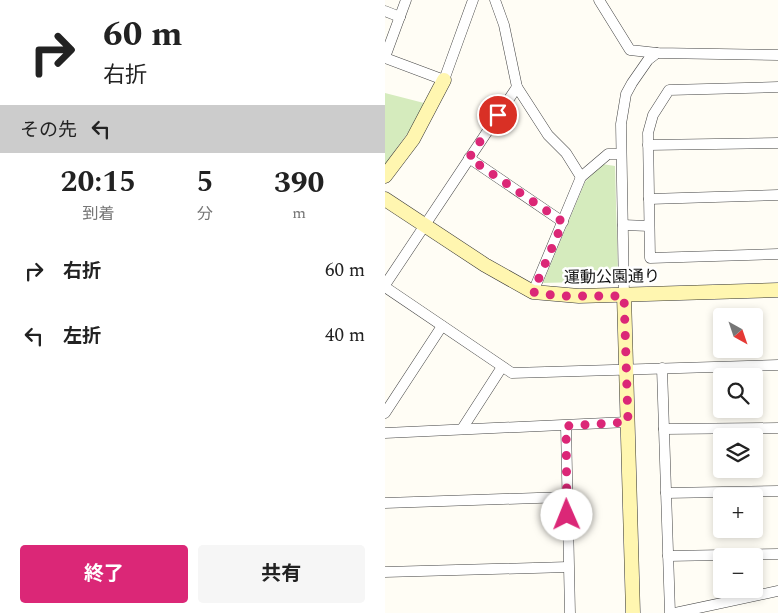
<!DOCTYPE html>
<html lang="ja">
<head>
<meta charset="utf-8">
<style>
  :root { --surface:#fff; --page:#f6f6f6; --text:#222; --muted:#767676; --accent:#db2777 }
  body { margin:0; font-family:Spectral,"Noto Sans JP",serif; background:var(--page); color:var(--text); height:100vh; display:flex; flex-direction:column; font-size:19px; white-space:nowrap }
  * { box-sizing:border-box; margin:0 }
  p { font-size:16px; color:var(--muted) }
  .icon { flex:none; width:28px; height:28px; fill:none; stroke:currentColor; stroke-width:2; stroke-linecap:round; stroke-linejoin:round }
  .map { position:relative; flex:1; overflow:hidden }
  .details { display:flex; flex-direction:column; background:var(--surface); width:385px }
  .details>* { flex:none }
  .guide { background:#fff; color:var(--text); overflow:hidden }
  .needle { width:32px; rotate:140deg }
  .controls { position:absolute; left:328px; top:308px; display:grid; gap:10px }
  .controls a { display:grid; place-items:center; width:50px; height:50px; border-radius:5px; background:var(--surface); box-shadow:0 2px 8px #0003; font-size:25px }
  .pin { position:absolute; display:grid; place-items:center; width:42px; height:42px; color:#fff; margin:-21px; border:2px solid #fff; border-radius:50%; box-shadow:0 1px 5px #0007 }
  .me { position:absolute; width:55px; margin:-28px; rotate:359deg; stroke-linejoin:round; filter:drop-shadow(0 0 4px #0008) }
  .turn { display:flex; align-items:center; gap:18px; height:105px; padding:0 20px; font-size:22px }
  .turn .icon { width:65px; height:65px; stroke-width:2.5 }
  .turn b { display:block; font-size:35px; line-height:42px }
  .then { display:flex; align-items:center; height:48px; padding:0 20px; background:#0003; gap:10px; font-size:19px }
  .eta { display:flex; justify-content:space-evenly; align-items:center; height:85px; text-align:center }
  .eta b { font-size:30px; font-weight:700; line-height:35px }
  .action { display:flex; gap:10px; margin-top:auto; padding:10px 20px }
  .action a { flex:1; height:58px; border-radius:5px; background:var(--accent); color:#fff; font-size:20px; font-weight:700; line-height:58px; text-align:center }
  .action a+a { background:var(--page); color:var(--text) }
  ul { padding:0; list-style:none }
  li { display:flex; align-items:center; gap:15px; height:65px; padding:0 20px }
  li div { flex:1 }
  li b { display:block; font-size:19px }
  li em { font-style:normal }
  main { display:flex; flex:1; min-height:0 }
  .map>svg:first-child { display:block }
  .green { fill:#d5ebbd }
  .lines { fill:none; stroke-linecap:round; stroke-linejoin:round }
  .street-casing { stroke:#444; stroke-width:11 }
  .secondary-casing { stroke:#333; stroke-width:15 }
  .street { stroke:#fff; stroke-width:10 }
  .secondary { stroke:#fff6b0; stroke-width:14 }
  .route { stroke:#db2777; stroke-width:9; stroke-dasharray:0 16.2 }
  .labels { text-anchor:middle; dominant-baseline:central; stroke-width:5; stroke-linejoin:round; paint-order:stroke }
  .street-label { font-size:16px; fill:#111; stroke:#fff }
</style>
</head>
<body>
<main>
<section class="details">
<div class="guide">
<div class="turn"><svg class="icon" aria-label="right" viewBox="0 0 24 24"><path d="M7 20v-9h11M14 6l5 5-5 5"/></svg><div><b>60 m</b>右折</div></div>
<div class="then">その先<svg class="icon" aria-label="left" viewBox="0 0 24 24"><path d="M17 20v-9H6M10 6l-5 5 5 5"/></svg></div>
</div>
<div class="eta">
<div><b>20:15</b><p>到着</p></div>
<div><b>5</b><p>分</p></div>
<div><b>390</b><p>m</p></div>
</div>
<ul>
<li><svg class="icon" aria-label="right" viewBox="0 0 24 24"><path d="M7 20v-9h11M14 6l5 5-5 5"/></svg><div><b>右折</b></div><em>60 m</em></li>
<li><svg class="icon" aria-label="left" viewBox="0 0 24 24"><path d="M17 20v-9H6M10 6l-5 5 5 5"/></svg><div><b>左折</b></div><em>40 m</em></li>
</ul>
<div class="action"><a>終了</a><a>共有</a></div>
</section>
<div class="map">
<svg width="393" height="613" viewBox="0 0 393 613">
  <rect width="100%" height="100%" fill="#fffdf5"/>
  <g class="green">
    <path d="M0 93 39 103 25 130 0 164Z"/>
    <path d="M217 164 230 166 233 275 228 281 158 283 200 182Z"/>
  </g>
  <g class="lines">
    <g class="street-casing">
      <g id="street">
        <path d="M110 0 119 25 132 87 163 135 181 153 196 177"/>
        <path d="M214 0 245 50 272 53 393 55"/>
        <path d="M0 11 15 17"/>
        <path d="M0 57 21 0"/>
        <path d="M0 58 59 80 88 0"/>
        <path d="M393 87 284 90 268 115 263 133 265 258 393 254"/>
        <path d="M263 145 393 143"/>
        <path d="M84 158 178 222"/>
        <path d="M264 199 393 195"/>
        <path d="M238 225 264 226"/>
        <path d="M0 285 132 87"/>
        <path d="M0 287 127 373 393 365"/>
        <path d="M148 292 196 177 223 154H235"/>
        <path d="M239 295 236 124 241 94 247 83 263 60 272 53"/>
        <path d="M277 368 285 613"/>
        <path d="M0 413 57 326"/>
        <path d="M181 426 185 613"/>
        <path d="M77 429 117 367"/>
        <path d="M279 429 393 428"/>
        <path d="M0 433 243 422"/>
        <path d="M281 493 393 491"/>
        <path d="M0 503 181 497"/>
        <path d="M283 556 393 554"/>
        <path d="M0 572 183 567"/>
        <path d="M290 613 393 591"/>
      </g>
    </g>
    <g class="secondary-casing">
      <g id="secondary">
        <path d="M0 176 28 139 59 80"/>
        <path d="M0 199 100 265 148 292 194 296 393 290"/>
        <path d="M239 295 248 613"/>
      </g>
    </g>
    <use href="#street" class="street"/>
    <use href="#secondary" class="secondary"/>
  </g>
  <g class="lines">
    <path class="route" d="M113 115 84 158 178 222 148 292 173 296H239L243 422 181 426 182 515"/>
  </g>
  <g class="labels">
    <g class="street-label">
      <text transform="translate(227 277) rotate(-1)">運動公園通り</text>
    </g>
  </g>
</svg>
<div class="controls">
<a><svg class="needle" viewBox="-14 -14 28 28"><path d="M0-13l5 13h-10z" fill="#e53935"/><path d="M0 13l5-13h-10z" fill="#767676"/></svg></a>
<a><svg class="icon" aria-label="search" viewBox="0 0 24 24"><circle cx="10" cy="10" r="6"/><path d="M15 15l6 6"/></svg></a>
<a><svg class="icon" aria-label="layers" viewBox="0 0 24 24"><path d="M12 4l9 5-9 5-9-5zM3 14l9 5 9-5"/></svg></a>
<a>+</a>
<a>−</a>
</div>
<div class="pin" style="left:113px;top:115px;background:#d93025"><svg class="icon" aria-label="arrive" viewBox="0 0 24 24"><path d="M6 21V4h12l-3 4 3 4H6"/></svg></div>
<svg class="me" style="left:182px;top:515px" viewBox="-20 -20 40 40"><circle r="19" fill="#fff"/><path d="M0-13L10 11 0 6-10 11z" fill="#db2777"/></svg>
</div>
</main>
</body>
</html>
